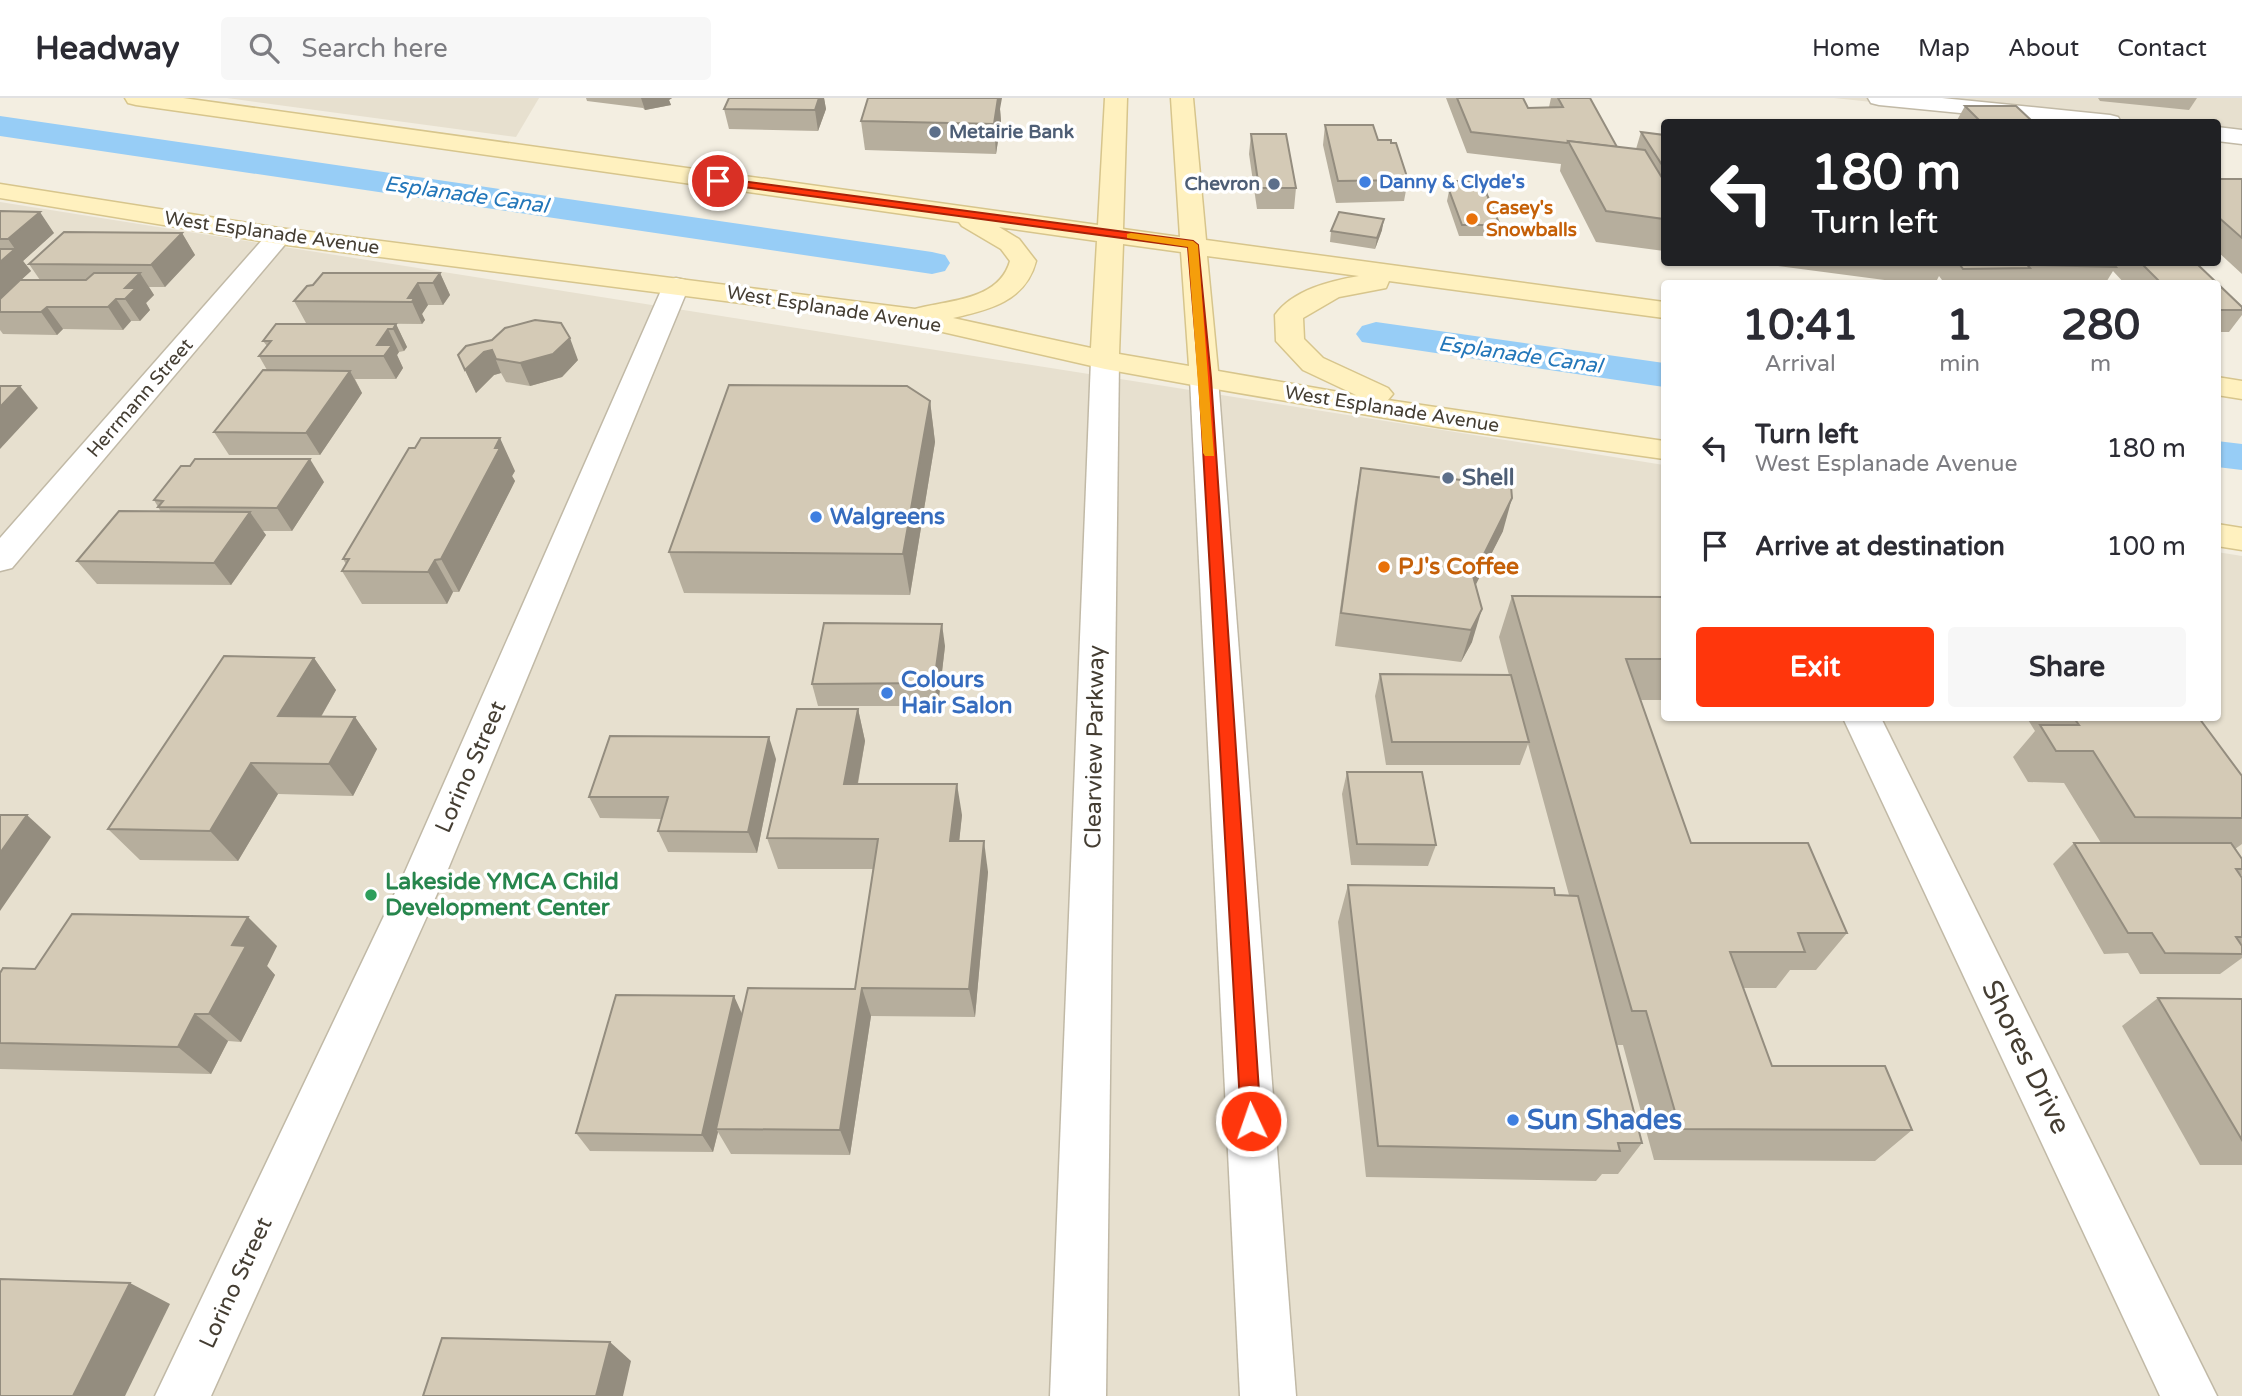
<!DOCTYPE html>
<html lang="en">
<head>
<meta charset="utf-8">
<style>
  :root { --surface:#fff; --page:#f7f7f7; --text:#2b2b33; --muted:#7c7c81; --line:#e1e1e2; --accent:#ff360c }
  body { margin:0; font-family:"Varela Round",sans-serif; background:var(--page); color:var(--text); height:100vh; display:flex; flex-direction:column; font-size:26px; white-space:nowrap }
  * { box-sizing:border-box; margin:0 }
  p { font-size:23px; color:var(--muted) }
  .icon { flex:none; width:38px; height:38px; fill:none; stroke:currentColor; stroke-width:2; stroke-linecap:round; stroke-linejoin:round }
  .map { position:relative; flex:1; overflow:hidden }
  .details { position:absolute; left:1661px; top:182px; width:560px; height:441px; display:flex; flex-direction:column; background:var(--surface); border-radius:7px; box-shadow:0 2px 5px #0004 }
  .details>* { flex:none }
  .hud { position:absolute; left:1661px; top:21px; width:560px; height:147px; border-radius:7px; box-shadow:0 2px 5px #0004; background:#202124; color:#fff; overflow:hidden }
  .pin { position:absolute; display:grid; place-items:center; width:60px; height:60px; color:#fff; margin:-30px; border:4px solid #fff; border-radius:50%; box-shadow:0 2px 7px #0007 }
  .me { position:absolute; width:77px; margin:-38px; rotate:357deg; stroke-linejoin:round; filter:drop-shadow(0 0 5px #0008) }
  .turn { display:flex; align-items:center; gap:24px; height:147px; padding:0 35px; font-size:32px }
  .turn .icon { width:91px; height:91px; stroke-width:2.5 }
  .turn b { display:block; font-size:49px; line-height:60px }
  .eta { display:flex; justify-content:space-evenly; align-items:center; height:119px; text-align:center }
  .eta b { font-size:42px; font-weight:700; line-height:49px }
  .primary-button { display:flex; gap:14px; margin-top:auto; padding:14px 35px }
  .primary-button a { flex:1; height:80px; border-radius:7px; background:var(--accent); color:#fff; font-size:28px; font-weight:700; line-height:80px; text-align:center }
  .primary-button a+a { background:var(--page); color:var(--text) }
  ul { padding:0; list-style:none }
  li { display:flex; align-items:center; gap:21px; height:98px; padding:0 35px }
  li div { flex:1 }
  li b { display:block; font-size:26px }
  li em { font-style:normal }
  header { display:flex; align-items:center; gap:42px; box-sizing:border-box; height:98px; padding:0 35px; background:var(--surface); border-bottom:2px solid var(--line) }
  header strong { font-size:33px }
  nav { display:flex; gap:38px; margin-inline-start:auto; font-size:24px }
  .search { width:490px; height:63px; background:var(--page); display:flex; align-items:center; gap:18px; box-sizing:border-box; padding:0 24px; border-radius:7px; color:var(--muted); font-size:26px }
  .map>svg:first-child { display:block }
  .residential { fill:#e7e0cf }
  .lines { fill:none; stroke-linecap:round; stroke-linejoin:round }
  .canal { fill:#97cdf6; fill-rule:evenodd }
  .minor-casing { stroke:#c1b9a6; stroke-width:3 }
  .tertiary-casing { stroke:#c1b9a6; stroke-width:3 }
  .secondary-casing { stroke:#d7c58c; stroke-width:3 }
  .minor { fill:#fff; fill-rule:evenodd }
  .tertiary { fill:#fff; fill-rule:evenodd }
  .secondary { fill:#fff1bf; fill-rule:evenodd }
  .wall { fill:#b6ae9d }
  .shaded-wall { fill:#948d7f }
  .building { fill:#d4cab6; stroke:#948d7f; stroke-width:2 }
  .route { fill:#ff360c; stroke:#a62308; stroke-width:2 }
  .slow { fill:#f59e0b }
  .service-dot { fill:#5c6f8a; stroke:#fff; stroke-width:2.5 }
  .shop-dot { fill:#3f7fe0; stroke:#fff; stroke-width:2.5 }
  .food-dot { fill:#e8710a; stroke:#fff; stroke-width:2.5 }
  .leisure-dot { fill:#2e9e5b; stroke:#fff; stroke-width:2.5 }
  .labels { text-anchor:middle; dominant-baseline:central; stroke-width:7; stroke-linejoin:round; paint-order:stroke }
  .far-service-label { font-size:19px; font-weight:bold; fill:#4e5e75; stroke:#fff; text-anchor:start }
  .far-shop-label { font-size:19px; font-weight:bold; fill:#366cbe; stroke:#fff; text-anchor:start }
  .far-food-label { font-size:19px; font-weight:bold; fill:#c56008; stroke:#fff; text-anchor:start }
  .far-street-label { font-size:19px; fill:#443d32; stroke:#fff }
  .far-water-label { font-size:21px; font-style:italic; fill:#2276b9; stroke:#fff }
  .service-label { font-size:23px; font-weight:bold; fill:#4e5e75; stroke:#fff; text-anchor:start }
  .shop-label { font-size:23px; font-weight:bold; fill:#366cbe; stroke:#fff; text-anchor:start }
  .food-label { font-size:23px; font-weight:bold; fill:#c56008; stroke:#fff; text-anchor:start }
  .street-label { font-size:23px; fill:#443d32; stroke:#fff }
  .leisure-label { font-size:23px; font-weight:bold; fill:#27864d; stroke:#fff; text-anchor:start }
  .near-street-label { font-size:28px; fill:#443d32; stroke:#fff }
  .near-shop-label { font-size:28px; font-weight:bold; fill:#366cbe; stroke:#fff; text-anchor:start }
</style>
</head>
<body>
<header>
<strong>Headway</strong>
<div class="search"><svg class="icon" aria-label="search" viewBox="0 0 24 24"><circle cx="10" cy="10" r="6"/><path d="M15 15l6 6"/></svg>Search here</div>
<nav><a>Home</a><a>Map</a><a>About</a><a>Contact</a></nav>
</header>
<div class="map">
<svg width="2242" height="1298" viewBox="0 0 2242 1298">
  <rect width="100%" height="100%" fill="#f3eee1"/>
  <g class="residential">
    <path d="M227 0H539L516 39Z"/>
    <path d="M1834 0H2242V44L2217 41V24H2060Z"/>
    <path d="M0 104 1664 367V620H2217V454L2242 458V1298H0Z"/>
  </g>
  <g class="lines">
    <g class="canal">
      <path d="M0 18 932 154 945 157 950 165 945 173 932 176 0 38Z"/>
      <path d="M1376 224 1664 265V289L1362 244 1356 236 1362 228Z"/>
      <path d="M2217 343 2242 346V372L2217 369Z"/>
    </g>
    <g class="minor-casing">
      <g id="minor">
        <path d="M1868 0H1942L2110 17 2118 19 2121 24H2051L1879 7 1871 5Z"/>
        <path d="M2217 29 2242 32V46L2217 43Z"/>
        <path d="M279 130 288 133 292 138 288 143 12 470 0 473V440L270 133Z"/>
        <path d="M676 180 685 182 689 188 446 776 211 1298H155L404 776 663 188 667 182Z"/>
        <path d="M1843 620H1881L2217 1298H2160Z"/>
      </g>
    </g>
    <g class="tertiary-casing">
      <g id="tertiary">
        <path d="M1105 253 1115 256 1119 262 1106 1298H1050L1091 262 1095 256Z"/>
        <path d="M1204 271 1214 274 1218 280 1296 1298H1240L1190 280 1194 274Z"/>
      </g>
    </g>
    <g class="secondary-casing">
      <g id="secondary">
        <path d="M125 0H183L1098 127 1105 0H1127L1123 131 1180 139 1171 0H1193L1206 142 1664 204V220L1389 183 1386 190 1339 199 1303 220 1304 241 1323 260 1388 290 1393 296 1388 302 1664 343V361L1438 329 1204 289 1105 271 912 227 279 146 0 100V86L279 130 915 211C948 202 999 203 1010 163L1001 151 962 128 959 124 136 7 128 5ZM999 129 1097 143 1091 250 953 220C989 212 1026 203 1036 163L1019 141ZM1123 146 1181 154 1189 268 1119 256ZM1207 158 1359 178C1330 183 1293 192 1275 217L1276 243 1303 272 1356 297 1218 273Z"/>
        <path d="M2217 279 2242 283V301L2217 297Z"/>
        <path d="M2217 426 2242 430V452L2217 448Z"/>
      </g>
    </g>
    <use href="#minor" class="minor"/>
    <use href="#tertiary" class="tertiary"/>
    <use href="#secondary" class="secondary"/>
  </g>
  <g class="wall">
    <path d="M586 0H672L669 2 671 7 645 12 643 10 587 3Z"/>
    <path d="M729 0H824L826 11 818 33 729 31 724 11Z"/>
    <path d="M1446 0H1523L1528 10 1549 9 1551 0H1590L1617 49 1636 51 1641 34 1664 37V153L1596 144 1560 73 1561 66 1467 55Z"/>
    <path d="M2098 0H2197L2189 12 2100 3Z"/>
    <path d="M1965 8 2033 24H1956Z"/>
    <path d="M1000 11 1001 23 996 56 865 52 861 23Z"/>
    <path d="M1325 27 1378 42 1408 82 1404 103 1336 105 1323 47Z"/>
    <path d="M1251 36 1296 90 1294 111H1257L1249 56Z"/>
    <path d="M2217 81H2242V176L2217 153Z"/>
    <path d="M1451 83 1473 92 1500 127 1497 138H1459L1447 103Z"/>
    <path d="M0 113 54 135 23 163 31 173 21 182H40L29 166 182 135 195 157 165 189H149L154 197 146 205 150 212 140 223H131L123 232 63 231 57 237 3 236 0 232Z"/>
    <path d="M1382 132 1375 151 1330 144 1331 133Z"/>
    <path d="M1748 164H2195L2242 209V217L2229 234H2217V186H2125L2113 173 2105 186H1945L1939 178 1935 186H1915Z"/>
    <path d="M440 175 450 197 443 207H428L422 216 425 222 422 226 306 225 294 203Z"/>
    <path d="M396 226 407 249 404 253 399 254 397 257 403 270 396 281H355L362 295 320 357H229L214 334 267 272 259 258 267 248 263 243Z"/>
    <path d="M458 257 578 262 562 279 530 288 506 284 501 275 494 277 476 295Z"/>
    <path d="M930 303 935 344 910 497 684 495 669 454Z"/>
    <path d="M1361 370 1503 433 1475 487 1472 544 1461 564 1335 548 1355 402Z"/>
    <path d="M515 373 512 378 515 383 459 494H453L447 506H362L342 473 346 466 343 461Z"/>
    <path d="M324 384 292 433H262L266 437 231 487 97 486 77 463 161 414 154 402Z"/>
    <path d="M1512 498 1664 499V602H1640L1691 745 1847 835 1816 872H1790L1776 890H1743L1772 968 1912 1032 1875 1063 1654 1062 1623 947H1617L1642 1045 1618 1076H1602L1596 1083 1366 1079 1338 824 1348 787 1569 797 1528 646 1520 667H1386L1375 598 1380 576 1509 577 1499 539Z"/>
    <path d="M945 548 938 608H818L812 586Z"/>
    <path d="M314 560 336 592 321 619H355L377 651 353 698 278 696 238 763 140 762 108 731Z"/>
    <path d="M858 611 865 643 858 686 962 717 959 743 988 774 975 919 871 918 850 1057 731 1056 718 1034 713 1054 590 1053 576 1035 742 915 855 891 873 771H778L767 740Z"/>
    <path d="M2027 620H2199L2242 678V746L2235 751 2242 761V777L2241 778 2242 780V860L2220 876H2140L2128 855 2104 856 2053 766 2074 745H2101L2064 685 2028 684 2013 659 2035 633Z"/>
    <path d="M776 661 757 755 668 754 658 733 662 721 600 720 589 699Z"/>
    <path d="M1347 674 1436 747 1428 768 1351 767 1342 696Z"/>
    <path d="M277 848 267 868 275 877 241 944 228 943 211 976 0 971V875Z"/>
    <path d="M2158 900 2242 901V1067H2200L2122 928Z"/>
  </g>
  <g class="shaded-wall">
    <path d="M641 0H672L669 2 671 7 645 12Z"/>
    <path d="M819 0H824L826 11 818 33 815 12Z"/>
    <path d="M997 0H1002L1000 11 1001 23 996 56 994 26Z"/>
    <path d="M40 114 54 135 23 163 31 173 0 201V164L15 151 8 141Z"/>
    <path d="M1384 121 1382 132 1375 151 1377 140Z"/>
    <path d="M182 135 195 157 165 189 151 167Z"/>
    <path d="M140 175 154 197 146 205 150 212 140 223 125 201V190Z"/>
    <path d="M440 175 450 197 443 207 433 185Z"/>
    <path d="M418 185 428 207 422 216 425 222 422 226 412 204 408 200Z"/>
    <path d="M116 201 131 223 123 232 108 209Z"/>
    <path d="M47 209 63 231 57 237 41 214Z"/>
    <path d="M396 226 407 249 404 253 393 231Z"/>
    <path d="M388 231 399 254 397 257 403 270 396 281 377 247Z"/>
    <path d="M570 240 578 262 562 279 530 288 520 265Z"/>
    <path d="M492 252 501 275 494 277 476 295 465 272 484 254Z"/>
    <path d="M350 273 362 295 320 357 306 335Z"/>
    <path d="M20 288 38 310 0 351V309Z"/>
    <path d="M930 303 935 344 910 497 903 456Z"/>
    <path d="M500 340 515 373 512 378 515 383 459 494 441 461Z"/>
    <path d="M310 361 324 384 292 433 277 410Z"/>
    <path d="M1512 400 1503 433 1464 510 1473 478Z"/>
    <path d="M250 414 266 437 231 487 214 465Z"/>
    <path d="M435 462 453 494 447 506 428 474Z"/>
    <path d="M1482 511 1472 544 1461 564 1471 532Z"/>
    <path d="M942 526 945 548 938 608 934 585Z"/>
    <path d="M314 560 336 592 303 650 278 618Z"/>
    <path d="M858 611 865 643 852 717 844 686Z"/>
    <path d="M355 619 377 651 353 698 329 666Z"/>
    <path d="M769 639 776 661 757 755 748 734Z"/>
    <path d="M251 665 278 696 238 763 210 733Z"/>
    <path d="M957 686 962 717 956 773 950 743Z"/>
    <path d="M27 717 51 739 0 813V755Z"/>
    <path d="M984 743 988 774 975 919 969 891Z"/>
    <path d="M248 819 277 848 267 868 275 877 241 944 209 916 232 847Z"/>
    <path d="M862 890 871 918 850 1057 840 1032Z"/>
    <path d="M734 898 743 918 716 1031 718 1034 713 1054 702 1037Z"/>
    <path d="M195 916 228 943 211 976 178 949Z"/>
    <path d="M130 1185 170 1206 125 1298H73Z"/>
    <path d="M610 1244 631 1263 623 1298H596Z"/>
  </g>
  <g class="building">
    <path d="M729 0H819L815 12 724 11Z"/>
    <path d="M868 0H998L994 26 861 23Z"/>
    <path d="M1457 0H1523L1528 10 1563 9 1558 0H1590L1617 49 1568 43 1567 45 1471 34Z"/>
    <path d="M1965 8H2016L2033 24H1981Z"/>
    <path d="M1325 27H1373L1378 42H1391V45H1396L1408 82 1338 83Z"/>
    <path d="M1641 34 1664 37V70Z"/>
    <path d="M1251 36H1286L1296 90H1259Z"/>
    <path d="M1568 43 1645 52 1664 83V121L1606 113Z"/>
    <path d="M2217 81H2242V140L2217 118Z"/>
    <path d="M1451 83H1469L1473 92H1485L1500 127H1462L1449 92H1455Z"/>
    <path d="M0 113 40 114 8 141H0Z"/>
    <path d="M1339 114 1384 121 1377 140 1331 133Z"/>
    <path d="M64 134 182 135 151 167 29 166Z"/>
    <path d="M0 151H15L0 164Z"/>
    <path d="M1958 164H2025L2030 170 1963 171Z"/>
    <path d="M2035 164H2112L2116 169 2036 167Z"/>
    <path d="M2140 164H2195L2242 209V212H2217V186H2162Z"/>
    <path d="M94 175H140L125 190H136L125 201H116L108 209H47L41 214H0V201L20 182H86Z"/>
    <path d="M323 175H440L433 185H418L408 200H414L412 204 294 203 307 188 313 187Z"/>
    <path d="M535 222 561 225 570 240 553 256 520 265 496 261 492 252 484 254 465 272 458 257 466 248 492 242 505 230Z"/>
    <path d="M276 226H396L393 231H388L377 247H392L384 258H259L271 243H263Z"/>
    <path d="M263 272 350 273 306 335 214 334Z"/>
    <path d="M729 287 907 288 930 303 903 456 669 454Z"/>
    <path d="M0 288H20L0 309Z"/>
    <path d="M421 340H500L495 350H500L441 461 435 462 428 474 342 473 349 461H343L409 350H415Z"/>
    <path d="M195 361H310L277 410 158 409 163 403 154 402 181 368H190Z"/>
    <path d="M1361 370 1511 388 1512 400 1473 478 1482 511 1471 532 1341 515Z"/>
    <path d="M119 413 250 414 214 465 77 463Z"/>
    <path d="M1512 498 1664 499V561H1626L1691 745H1808L1847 835H1798L1805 854H1730L1772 968H1885L1912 1032 1680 1031 1646 913H1632Z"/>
    <path d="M824 525 942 526 934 585 812 586Z"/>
    <path d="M224 558 314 560 278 618 355 619 329 666 251 665 210 733 108 731Z"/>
    <path d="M1380 576 1511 577 1529 644H1392Z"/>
    <path d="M797 611H858L844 686H957L950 743H984L969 891 862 890 840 1032 716 1031 748 890 855 891 878 741 767 740Z"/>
    <path d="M2074 620H2199L2242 678V720L2135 719 2093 653H2056L2040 627H2079Z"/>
    <path d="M610 638 769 639 748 734 658 733 668 699H589Z"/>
    <path d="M1347 674H1422L1436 747 1357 746Z"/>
    <path d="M0 717H27L0 755Z"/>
    <path d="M2074 745H2231L2242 761V771H2236L2242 780V839H2236L2242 848V856L2165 855 2152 835H2128Z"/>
    <path d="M1348 787 1554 790 1555 797 1578 798 1642 1045H1618L1620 1053 1378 1048Z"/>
    <path d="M72 816 248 819 232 847 246 848 209 916H195L178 949 0 945V875L3 870 35 871Z"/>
    <path d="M616 897 734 898 702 1037 576 1035Z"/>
    <path d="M2158 900 2242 901V1042Z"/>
    <path d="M0 1181 130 1185 73 1298H0Z"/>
    <path d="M442 1240 610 1244 596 1298H423Z"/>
  </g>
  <path class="route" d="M718 80 1193 143 1198 147 1211 280 1261 1023 1258 1030 1251 1033 1244 1030 1241 1023 1199 280 1188 149 714 85 713 83Z"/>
  <path class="slow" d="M1131 135 1193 143 1198 147 1214 358H1205L1203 355 1188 149 1127 140V136Z"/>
  <g class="service-dot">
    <circle cx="935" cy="34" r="7"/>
    <circle cx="1274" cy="86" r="7"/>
    <circle cx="1448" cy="380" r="7"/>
  </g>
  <g class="shop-dot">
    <circle cx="1365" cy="84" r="7"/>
    <circle cx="816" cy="419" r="7"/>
    <circle cx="887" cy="595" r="7"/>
    <circle cx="1513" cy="1022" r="7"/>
  </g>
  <g class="food-dot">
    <circle cx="1472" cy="121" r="7"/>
    <circle cx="1384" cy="469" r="7"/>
  </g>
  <circle class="leisure-dot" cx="371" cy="797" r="7"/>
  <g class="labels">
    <g class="far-service-label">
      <text x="949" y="34">Metairie Bank</text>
      <text x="1260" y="86" text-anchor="end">Chevron</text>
    </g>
    <g class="far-shop-label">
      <text x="1379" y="84">Danny &amp; Clyde's</text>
    </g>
    <g class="far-food-label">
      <text x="1486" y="110">Casey's<tspan x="1486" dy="22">Snowballs</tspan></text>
    </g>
    <g class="far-street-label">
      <text transform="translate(272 135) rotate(8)">West Esplanade Avenue</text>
      <text transform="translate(834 211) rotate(9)">West Esplanade Avenue</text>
      <text transform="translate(140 300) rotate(-49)">Herrmann Street</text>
      <text transform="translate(1392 311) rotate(9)">West Esplanade Avenue</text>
    </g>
    <g class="far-water-label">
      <text transform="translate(466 97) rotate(8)">Esplanade Canal</text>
      <text transform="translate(1520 257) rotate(8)">Esplanade Canal</text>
    </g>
    <g class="service-label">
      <text x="1462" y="380">Shell</text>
    </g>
    <g class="shop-label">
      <text x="830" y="419">Walgreens</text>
      <text x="901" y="582">Colours<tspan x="901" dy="26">Hair Salon</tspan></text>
    </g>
    <g class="food-label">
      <text x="1398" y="469">PJ's Coffee</text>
    </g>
    <g class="street-label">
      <text transform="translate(1095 649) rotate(-89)">Clearview Parkway</text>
      <text transform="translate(471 669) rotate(-66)">Lorino Street</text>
      <text transform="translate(236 1185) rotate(-65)">Lorino Street</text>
    </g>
    <g class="leisure-label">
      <text x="385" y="784">Lakeside YMCA Child<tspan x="385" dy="26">Development Center</tspan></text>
    </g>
    <g class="near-street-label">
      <text transform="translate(2026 959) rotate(64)">Shores Drive</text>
    </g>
    <g class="near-shop-label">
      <text x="1527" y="1022">Sun Shades</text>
    </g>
  </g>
</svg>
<div class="pin" style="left:718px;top:83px;background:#d93025"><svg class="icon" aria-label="arrive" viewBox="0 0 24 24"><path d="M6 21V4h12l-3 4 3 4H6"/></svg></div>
<svg class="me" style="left:1251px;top:1023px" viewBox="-20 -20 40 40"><circle r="17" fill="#ff360c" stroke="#fff" stroke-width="3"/><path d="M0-11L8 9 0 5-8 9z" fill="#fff"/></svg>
<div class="hud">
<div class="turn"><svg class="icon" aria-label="left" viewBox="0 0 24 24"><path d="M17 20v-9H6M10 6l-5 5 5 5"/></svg><div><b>180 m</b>Turn left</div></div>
</div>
<section class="details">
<div class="eta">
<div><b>10:41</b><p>Arrival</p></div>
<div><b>1</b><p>min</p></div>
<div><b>280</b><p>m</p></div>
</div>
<ul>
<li><svg class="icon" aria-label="left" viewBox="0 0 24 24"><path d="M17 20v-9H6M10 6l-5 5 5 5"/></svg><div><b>Turn left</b><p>West Esplanade Avenue</p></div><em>180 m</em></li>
<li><svg class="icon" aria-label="arrive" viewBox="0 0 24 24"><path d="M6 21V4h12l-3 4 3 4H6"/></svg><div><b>Arrive at destination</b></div><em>100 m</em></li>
</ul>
<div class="primary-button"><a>Exit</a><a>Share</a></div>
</section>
</div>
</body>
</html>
